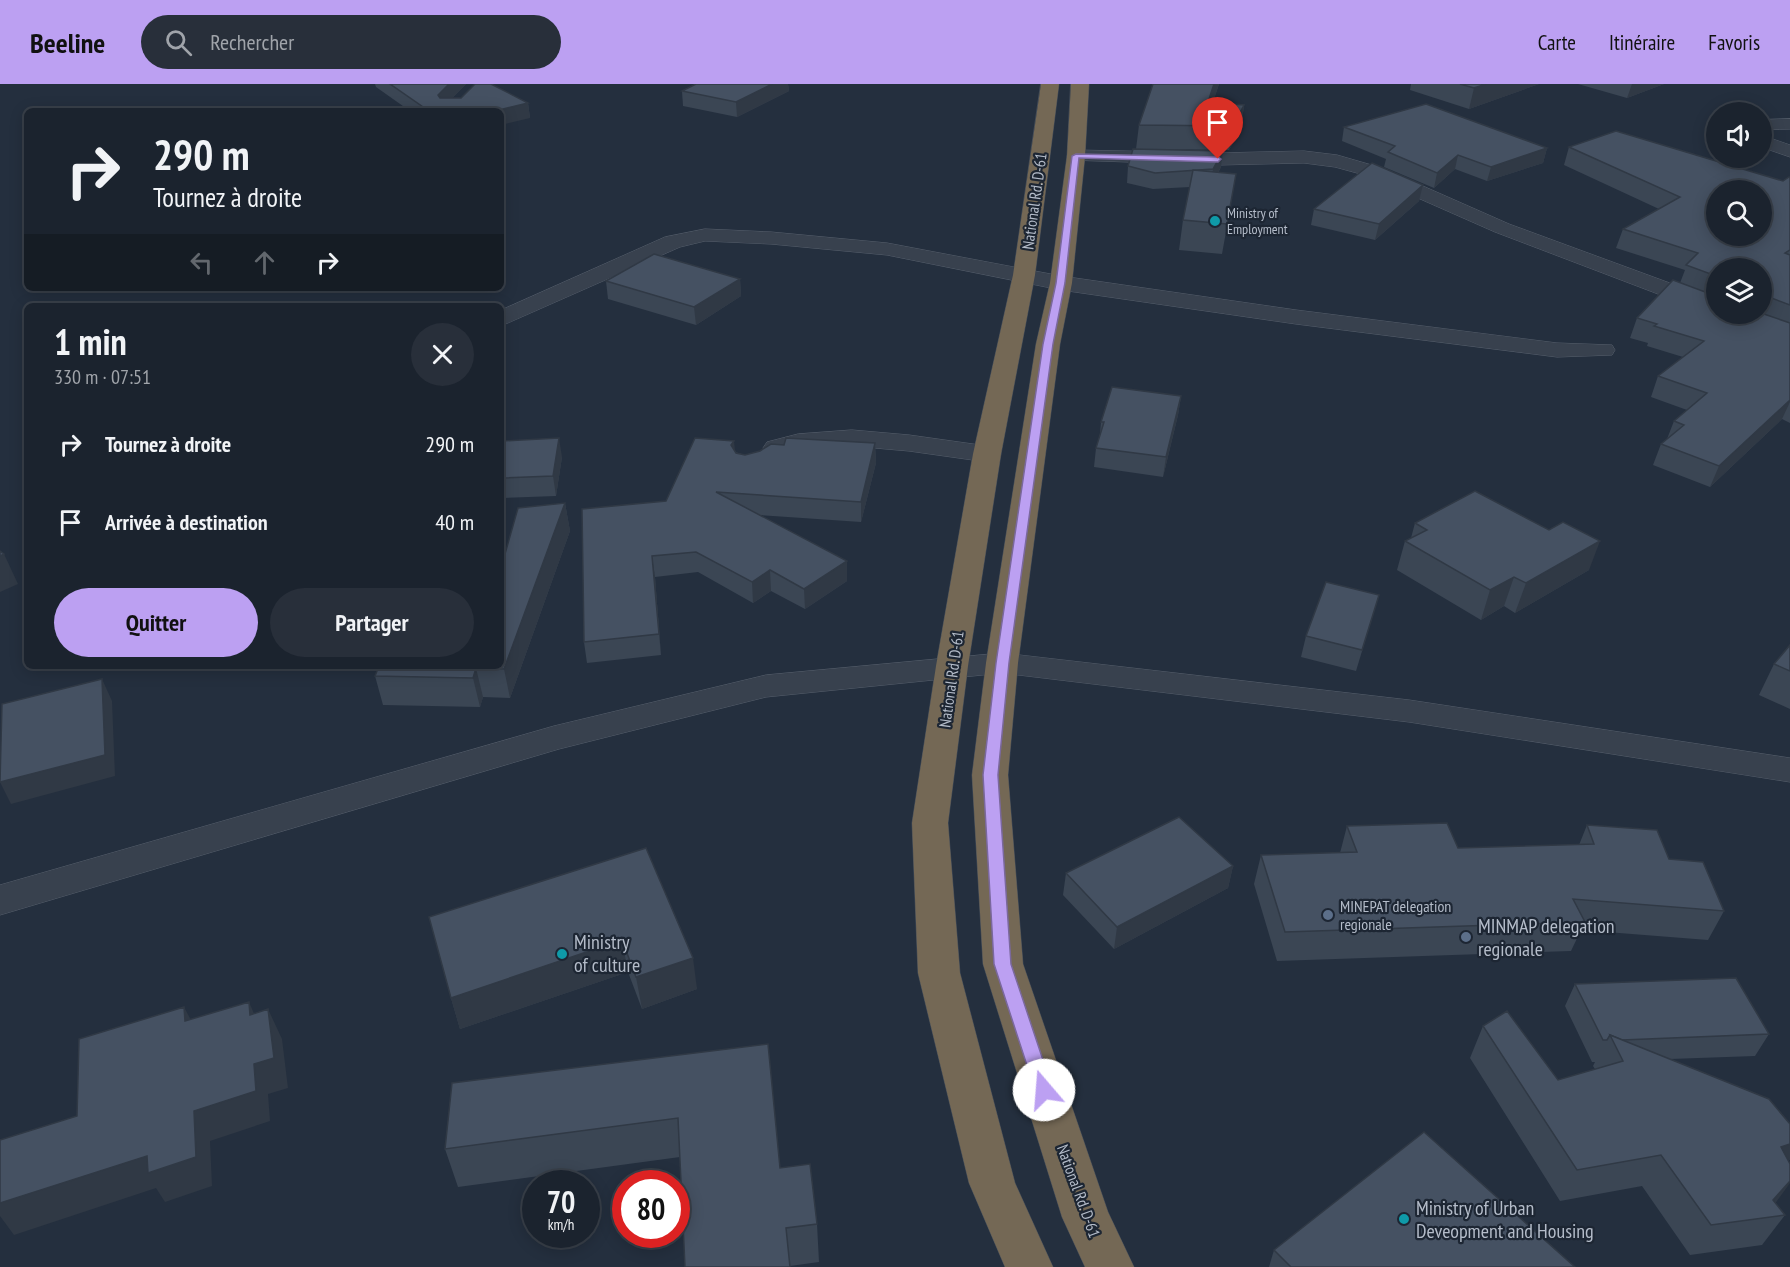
<!DOCTYPE html>
<html lang="fr">
<head>
<meta charset="utf-8">
<style>
  :root { --surface:#1b232e; --page:#282f3a; --text:#f1f3f6; --muted:#a0a4aa; --line:#39404a; --accent:#bca0f2 }
  body { margin:0; font-family:"PT Sans Narrow",sans-serif; background:var(--page); color:var(--text); height:100vh; display:flex; flex-direction:column; font-size:22px; white-space:nowrap }
  * { box-sizing:border-box; margin:0 }
  p { font-size:20px; color:var(--muted) }
  .icon { flex:none; width:33px; height:33px; fill:none; stroke:currentColor; stroke-width:2; stroke-linecap:round; stroke-linejoin:round }
  .map { position:relative; flex:1; overflow:hidden }
  .sheet { position:absolute; left:24px; top:219px; width:480px; height:366px; display:flex; flex-direction:column; background:var(--surface); border-radius:9px; box-shadow:0 3px 15px #0003,0 0 0 2px var(--line) }
  .sheet>* { flex:none }
  .top-card { position:absolute; left:24px; top:24px; width:480px; height:183px; border-radius:9px; box-shadow:0 3px 15px #0003,0 0 0 2px var(--line); background:#1b232e; color:var(--text); overflow:hidden }
  .buttons { position:absolute; left:1706px; top:18px; display:grid; gap:12px }
  .buttons a { display:grid; place-items:center; width:66px; height:66px; border-radius:50%; background:var(--surface); box-shadow:0 3px 15px #0003,0 0 0 2px var(--line); font-size:30px }
  .speed { position:absolute; left:522px; top:1086px; display:flex; gap:12px; font-size:30px; font-weight:700; text-align:center }
  .speed>* { display:grid; place-content:center; width:78px; height:78px; border-radius:50%; background:var(--surface); box-shadow:0 3px 15px #0003,0 0 0 2px var(--line); line-height:1 }
  .speed small { font-size:15px; font-weight:400 }
  .speed .limit { border:9px solid #d22; background:#fff; color:#111 }
  .pin { position:absolute; display:grid; place-items:center; width:51px; height:51px; color:#fff; margin:-62px -26px; border-radius:50% 50% 50% 0; rotate:-45deg; box-shadow:0 0 6px #0007 }
  .pin .icon { rotate:45deg }
  .me { position:absolute; width:66px; margin:-33px; rotate:342deg; stroke-linejoin:round; filter:drop-shadow(0 0 4px #0008) }
  .turn { display:flex; align-items:center; gap:21px; height:126px; padding:0 30px; font-size:27px }
  .turn .icon { width:78px; height:78px; stroke-width:2.5 }
  .turn b { display:block; font-size:42px; line-height:51px }
  .lanes { display:flex; align-items:center; height:57px; padding:0 30px; background:#0003; justify-content:center; gap:30px; direction:ltr }
  .lanes .off { opacity:.35 }
  .round { display:grid; place-items:center; flex:none; width:63px; height:63px; border-radius:32px; background:var(--page) }
  .summary { display:flex; align-items:center; justify-content:space-between; height:102px; padding:0 30px }
  h1 { font-size:36px; font-weight:700; line-height:45px }
  .action { display:flex; gap:12px; margin-top:auto; padding:12px 30px }
  .action a { flex:1; height:69px; border-radius:36px; background:var(--accent); color:#111; font-size:24px; font-weight:700; line-height:69px; text-align:center }
  .action a+a { background:var(--page); color:var(--text) }
  ul { padding:0; list-style:none }
  li { display:flex; align-items:center; gap:18px; height:78px; padding:0 30px }
  li div { flex:1 }
  li b { display:block; font-size:22px }
  li em { font-style:normal }
  header { display:flex; align-items:center; gap:36px; box-sizing:border-box; height:84px; padding:0 30px; background:var(--accent); color:#111 }
  header strong { font-size:28px }
  nav { display:flex; gap:33px; margin-inline-start:auto; font-size:21px }
  .search { width:420px; height:54px; background:var(--page); display:flex; align-items:center; gap:15px; box-sizing:border-box; padding:0 21px; border-radius:33px; color:var(--muted); font-size:22px }
  .map>svg:first-child { display:block }
  .lines { fill:none; stroke-linecap:round; stroke-linejoin:round }
  .minor-casing { stroke:#565f6c; stroke-width:1 }
  .highway-casing { stroke:#434c59; stroke-width:1 }
  .minor { fill:#38414e; fill-rule:evenodd }
  .highway { fill:#746855; fill-rule:evenodd }
  .wall { fill:#3b4654; fill-rule:evenodd }
  .shaded-wall { fill:#303945 }
  .building { fill:#455162; stroke:#303945; stroke-width:1.5; fill-rule:evenodd }
  .route { fill:#bca0f2; stroke:#7a689d; stroke-width:1.5 }
  .culture-dot { fill:#0f9aa8; stroke:#1d2633; stroke-width:2 }
  .service-dot { fill:#5c6f8a; stroke:#1d2633; stroke-width:2 }
  .labels { text-anchor:middle; dominant-baseline:central; stroke-width:4.5; stroke-linejoin:round; paint-order:stroke }
  .far-poi-label { font-size:14px; fill:#b4bcc9; stroke:#1d2633; text-anchor:start }
  .street-label { font-size:16px; fill:#b4bcc9; stroke:#1d2633 }
  .poi-label { font-size:16px; fill:#b4bcc9; stroke:#1d2633; text-anchor:start }
  .near-poi-label { font-size:20px; fill:#b4bcc9; stroke:#1d2633; text-anchor:start }
</style>
</head>
<body>
<header>
<strong>Beeline</strong>
<div class="search"><svg class="icon" aria-label="search" viewBox="0 0 24 24"><circle cx="10" cy="10" r="6"/><path d="M15 15l6 6"/></svg>Rechercher</div>
<nav><a>Carte</a><a>Itinéraire</a><a>Favoris</a></nav>
</header>
<div class="map">
<svg width="1790" height="1183" viewBox="0 0 1790 1183">
  <rect width="100%" height="100%" fill="#242f3e"/>
  <g class="lines">
    <g class="minor-casing">
      <g id="minor">
        <path d="M1790 35V45L1761 46V36Z"/>
        <path d="M1761 51 1790 61V73L1761 63Z"/>
        <path d="M1076 66 1218 69 1304 67 1337 71 1382 84 1509 140 1716 216V230H1722L1708 229 1495 148 1368 92 1335 83 1304 79 1218 81 1069 76 1067 72 1069 68Z"/>
        <path d="M705 145 771 148 887 159 1061 192 1296 226 1557 259 1612 261 1615 266 1612 271 1557 273 1296 240 1061 206 887 171 771 160 705 157 680 163 501 242V226L665 153Z"/>
        <path d="M852 346 909 351 987 362 997 364 1001 370 997 376 987 378 909 367 852 362 800 366 776 372 767 370 763 364 767 358 798 350Z"/>
        <path d="M1002 569 1409 616 1790 674V698L1409 638 1002 589 766 613 559 665 0 831V801L554 642 766 591Z"/>
      </g>
    </g>
    <g class="highway-casing">
      <g id="highway">
        <path d="M1041 0H1059L1035 191 1001 370 968 582 948 739 960 889 1015 1099 1053 1183H1005L969 1099 918 889 912 739 936 582 973 370 1013 191Z"/>
        <path d="M1071 0H1089L1085 72 1072 199 1060 260 1018 579 1008 691 1023 880 1108 1128 1134 1183H1085L1062 1133 983 880 972 691 986 579 1036 260 1050 199 1067 72Z"/>
      </g>
    </g>
    <use href="#minor" class="minor"/>
    <use href="#highway" class="highway"/>
  </g>
  <g class="wall">
    <path d="M375 0H466L452 14 528 19 530 34 501 27H410L376 3Z"/>
    <path d="M696 0H788L789 7 737 33 683 22 682 7Z"/>
    <path d="M1153 0H1219L1213 18 1244 21 1241 45 1229 66 1158 65 1223 67 1221 83 1218 89 1231 120 1222 170 1179 166 1183 136 1190 103 1153 105 1127 99 1128 82 1136 65 1139 41Z"/>
    <path d="M1411 0H1539L1469 25 1410 6Z"/>
    <path d="M1578 0H1664L1627 14Z"/>
    <path d="M1344 43 1547 64 1543 79 1487 97 1455 85 1434 104 1384 83 1386 75 1342 57Z"/>
    <path d="M1569 63 1783 97 1790 94V339L1782 335 1710 403 1653 381 1661 360 1667 355 1674 337 1687 326 1651 313 1658 292 1683 273 1647 262 1648 259 1630 254 1637 234 1680 199 1685 186 1616 164 1623 145 1659 125 1564 81ZM1716 184H1761V230H1716Z"/>
    <path d="M1423 101 1419 117 1375 156 1311 141 1314 125Z"/>
    <path d="M740 195 741 212 696 241 608 215 606 197Z"/>
    <path d="M1181 312 1178 331 1163 393 1094 383 1096 364 1100 350 1101 338Z"/>
    <path d="M501 357 562 373 556 412 501 414Z"/>
    <path d="M875 359 876 379 861 438 760 431 847 497 805 525 771 507 753 519 698 488 655 493 661 571 587 579 584 558 666 417 735 368 745 371 784 361Z"/>
    <path d="M565 419 570 447 510 614 483 613 480 623 383 621 375 592 501 582Z"/>
    <path d="M1415 439 1589 486 1515 529 1504 522 1481 536 1397 486 1405 457 1411 454Z"/>
    <path d="M1379 511 1356 587 1301 573 1306 552Z"/>
    <path d="M1790 561V625L1759 611 1774 580Z"/>
    <path d="M1587 741 1669 775 1724 827 1708 856 1581 846 1571 867 1277 877 1254 800 1261 771 1340 769 1347 742 1458 764 1579 761Z"/>
    <path d="M646 764 697 905 642 925 628 888 460 945 451 914Z"/>
    <path d="M1233 782 1228 804 1114 865 1063 811 1066 789Z"/>
    <path d="M1575 900 1769 950 1755 972 1670 975 1790 1075 1788 1077 1775 1119 1785 1131 1762 1161 1690 1171 1642 1102 1560 1117 1470 974 1483 942 1558 996 1595 985 1593 982 1595 978H1592L1565 922Z"/>
    <path d="M768 960 780 1084 817 1140 819 1178 790 1182 680 1073 458 1103 445 1065Z"/>
    <path d="M1274 1166 1575 1183H1269Z"/>
  </g>
  <g class="shaded-wall">
    <path d="M449 0H466L441 25 438 11Z"/>
    <path d="M772 0H788L789 7 737 33 736 18Z"/>
    <path d="M1214 0H1219L1205 42 1208 18Z"/>
    <path d="M1486 0H1539L1469 25 1474 4Z"/>
    <path d="M1632 0H1664L1627 14Z"/>
    <path d="M528 19 530 34 501 41V27H495Z"/>
    <path d="M1244 21 1241 45 1229 66 1233 42Z"/>
    <path d="M456 23 457 27H436Z"/>
    <path d="M1547 64 1543 79 1487 97 1491 83Z"/>
    <path d="M1223 67 1221 83 1211 101 1213 85Z"/>
    <path d="M1458 71 1455 85 1434 104 1437 89Z"/>
    <path d="M1423 101 1419 117 1375 156 1379 140Z"/>
    <path d="M740 195 741 212 696 241 694 223Z"/>
    <path d="M1181 312 1178 331 1163 393 1166 373Z"/>
    <path d="M1790 316V318L1782 335 1710 403 1719 382Z"/>
    <path d="M559 354 562 373 556 412 553 392Z"/>
    <path d="M734 357 736 377 731 361Z"/>
    <path d="M875 359 876 379 861 438V418Z"/>
    <path d="M565 419 570 447 510 614 504 585Z"/>
    <path d="M1600 457 1589 486 1515 529 1526 499Z"/>
    <path d="M4 470 18 500 0 508V472Z"/>
    <path d="M652 472 655 493 661 571 659 550Z"/>
    <path d="M847 477V497L805 525 804 505Z"/>
    <path d="M770 486 771 507 753 519 752 498Z"/>
    <path d="M1514 493 1504 522 1481 536 1490 506Z"/>
    <path d="M476 584 483 613 480 623 473 594Z"/>
    <path d="M102 595 112 617 115 692 11 720 0 698Z"/>
    <path d="M1233 782 1228 804 1114 865 1117 843Z"/>
    <path d="M622 856 628 888 460 945 451 914Z"/>
    <path d="M693 874 697 905 642 925 636 893Z"/>
    <path d="M249 918 262 948 250 931Z"/>
    <path d="M184 923 200 953 185 937Z"/>
    <path d="M268 925 282 955 288 1004 268 1010 270 1037 210 1057 212 1102 165 1118 156 1104 14 1151 0 1132V1119L194 1027 254 980Z"/>
    <path d="M1790 1060V1075L1782 1086 1781 1063Z"/>
    <path d="M1790 1097V1099L1774 1121 1773 1116Z"/>
  </g>
  <g class="building">
    <path d="M390 0H449L438 11 440 14H461L475 0H491L528 19 495 27H463L456 23 436 27H429Z"/>
    <path d="M696 0H772L736 18 682 7Z"/>
    <path d="M1153 0H1214L1208 18 1244 21 1233 42 1139 41Z"/>
    <path d="M1460 0H1486L1474 4Z"/>
    <path d="M1426 20 1547 64 1491 83 1458 71 1437 89 1388 68 1395 62 1344 43Z"/>
    <path d="M1616 47 1783 97 1789 93 1790 94V166L1785 169 1790 171V221L1761 210V184H1716V192L1686 181 1698 169 1623 145 1680 113 1569 63ZM1716 106H1761V152H1716Z"/>
    <path d="M1133 65 1223 67 1213 85 1155 89 1128 82Z"/>
    <path d="M1372 79 1423 101 1379 140 1314 125Z"/>
    <path d="M1193 86 1236 90 1227 140 1183 136Z"/>
    <path d="M654 170 740 195 694 223 606 197Z"/>
    <path d="M1673 196 1716 212V230L1761 229 1790 239V316L1719 382 1661 360 1684 341 1674 337 1707 309 1658 292 1704 257 1654 242 1657 240 1637 234Z"/>
    <path d="M1112 303 1181 312 1166 373 1096 364 1104 338H1101Z"/>
    <path d="M559 354 553 392 501 394V357Z"/>
    <path d="M695 354 734 357 731 361 736 369 745 371 760 367 771 360 784 361 786 354 875 359 861 418 716 408 847 477 804 505 770 486 752 498 696 468 652 472 659 550 584 558 582 425 666 417Z"/>
    <path d="M1475 407 1549 446 1563 438 1600 457 1526 499 1514 493 1490 506 1405 457 1427 446 1415 439Z"/>
    <path d="M565 419 504 585 476 584 473 594 375 592 379 582H501V484L518 424Z"/>
    <path d="M0 467 4 470 0 472Z"/>
    <path d="M1326 498 1379 511 1362 566 1306 552Z"/>
    <path d="M1790 561V587L1774 580Z"/>
    <path d="M102 595 105 671 0 698 2 620Z"/>
    <path d="M1179 733 1233 782 1117 843 1066 789Z"/>
    <path d="M1447 739 1458 764 1594 760 1587 741 1657 746 1669 775 1703 778 1724 827 1573 815 1585 838 1285 848 1261 771 1357 768 1347 742Z"/>
    <path d="M646 764 693 874 636 893 622 856 451 914 429 833Z"/>
    <path d="M1736 894 1769 950 1622 956 1610 951 1607 956H1603L1575 900Z"/>
    <path d="M249 918 250 931 268 925 274 974 254 980 256 1007 194 1027 196 1073 148 1089 147 1072 0 1119V1056L77 1032 79 955 184 923 185 937Z"/>
    <path d="M1507 927 1558 996 1623 977 1610 951 1769 1015 1790 1040V1060L1781 1063 1790 1080V1097L1773 1116 1785 1131 1711 1141 1661 1071 1577 1086 1483 942Z"/>
    <path d="M768 960 780 1084 810 1080 817 1140 786 1144 790 1183H685L678 1034 445 1065 452 999Z"/>
    <path d="M1424 1048 1575 1183H1291L1274 1166Z"/>
  </g>
  <path class="route" d="M1076 70 1218 73 1221 75 1218 78 1079 74 1065 199 1053 260 1009 579 998 691 1011 880 1053 1006 1051 1012 1044 1014 1038 1012 1035 1006 994 880 983 691 996 579 1043 260 1056 199 1072 72Z"/>
  <g class="culture-dot">
    <circle cx="1215" cy="137" r="6"/>
    <circle cx="562" cy="870" r="6"/>
    <circle cx="1404" cy="1135" r="6"/>
  </g>
  <g class="service-dot">
    <circle cx="1328" cy="831" r="6"/>
    <circle cx="1466" cy="853" r="6"/>
  </g>
  <g class="labels">
    <g class="far-poi-label">
      <text x="1227" y="129">Ministry of<tspan x="1227" dy="16">Employment</tspan></text>
    </g>
    <g class="street-label">
      <text transform="translate(1034 117) rotate(-82)">National Rd. D-61</text>
      <text transform="translate(951 595) rotate(-82)">National Rd. D-61</text>
      <text transform="translate(1079 1107) rotate(70)">National Rd. D-61</text>
    </g>
    <g class="poi-label">
      <text x="1340" y="822">MINEPAT delegation<tspan x="1340" dy="18">regionale</tspan></text>
    </g>
    <g class="near-poi-label">
      <text x="1478" y="842">MINMAP delegation<tspan x="1478" dy="23">regionale</tspan></text>
      <text x="574" y="858">Ministry<tspan x="574" dy="23">of culture</tspan></text>
      <text x="1416" y="1124">Ministry of Urban<tspan x="1416" dy="23">Deveopment and Housing</tspan></text>
    </g>
  </g>
</svg>
<div class="buttons">
<a><svg class="icon" aria-label="sound" viewBox="0 0 24 24"><path d="M4 9h4l5-4v14l-5-4H4zM17 9q2 3 0 6"/></svg></a>
<a><svg class="icon" aria-label="search" viewBox="0 0 24 24"><circle cx="10" cy="10" r="6"/><path d="M15 15l6 6"/></svg></a>
<a><svg class="icon" aria-label="layers" viewBox="0 0 24 24"><path d="M12 4l9 5-9 5-9-5zM3 14l9 5 9-5"/></svg></a>
</div>
<div class="speed"><div>70<small>km/h</small></div><div class="limit">80</div></div>
<div class="pin" style="left:1218px;top:75px;background:#d93025"><svg class="icon" aria-label="arrive" viewBox="0 0 24 24"><path d="M6 21V4h12l-3 4 3 4H6"/></svg></div>
<svg class="me" style="left:1044px;top:1006px" viewBox="-20 -20 40 40"><circle r="19" fill="#fff"/><path d="M0-13L10 11 0 6-10 11z" fill="#bca0f2"/></svg>
<div class="top-card">
<div class="turn"><svg class="icon" aria-label="right" viewBox="0 0 24 24"><path d="M7 20v-9h11M14 6l5 5-5 5"/></svg><div><b>290 m</b>Tournez à droite</div></div>
<div class="lanes"><svg class="icon off" aria-label="left" viewBox="0 0 24 24"><path d="M17 20v-9H6M10 6l-5 5 5 5"/></svg><svg class="icon off" aria-label="ahead" viewBox="0 0 24 24"><path d="M12 20V5M6 11l6-6 6 6"/></svg><svg class="icon" aria-label="right" viewBox="0 0 24 24"><path d="M7 20v-9h11M14 6l5 5-5 5"/></svg></div>
</div>
<section class="sheet">
<div class="summary"><div><h1>1 min</h1><p>330 m · 07:51</p></div><a class="round"><svg class="icon" aria-label="close" viewBox="0 0 24 24"><path d="M6 6l12 12M18 6L6 18"/></svg></a></div>
<ul>
<li><svg class="icon" aria-label="right" viewBox="0 0 24 24"><path d="M7 20v-9h11M14 6l5 5-5 5"/></svg><div><b>Tournez à droite</b></div><em>290 m</em></li>
<li><svg class="icon" aria-label="arrive" viewBox="0 0 24 24"><path d="M6 21V4h12l-3 4 3 4H6"/></svg><div><b>Arrivée à destination</b></div><em>40 m</em></li>
</ul>
<div class="action"><a>Quitter</a><a>Partager</a></div>
</section>
</div>
</body>
</html>
